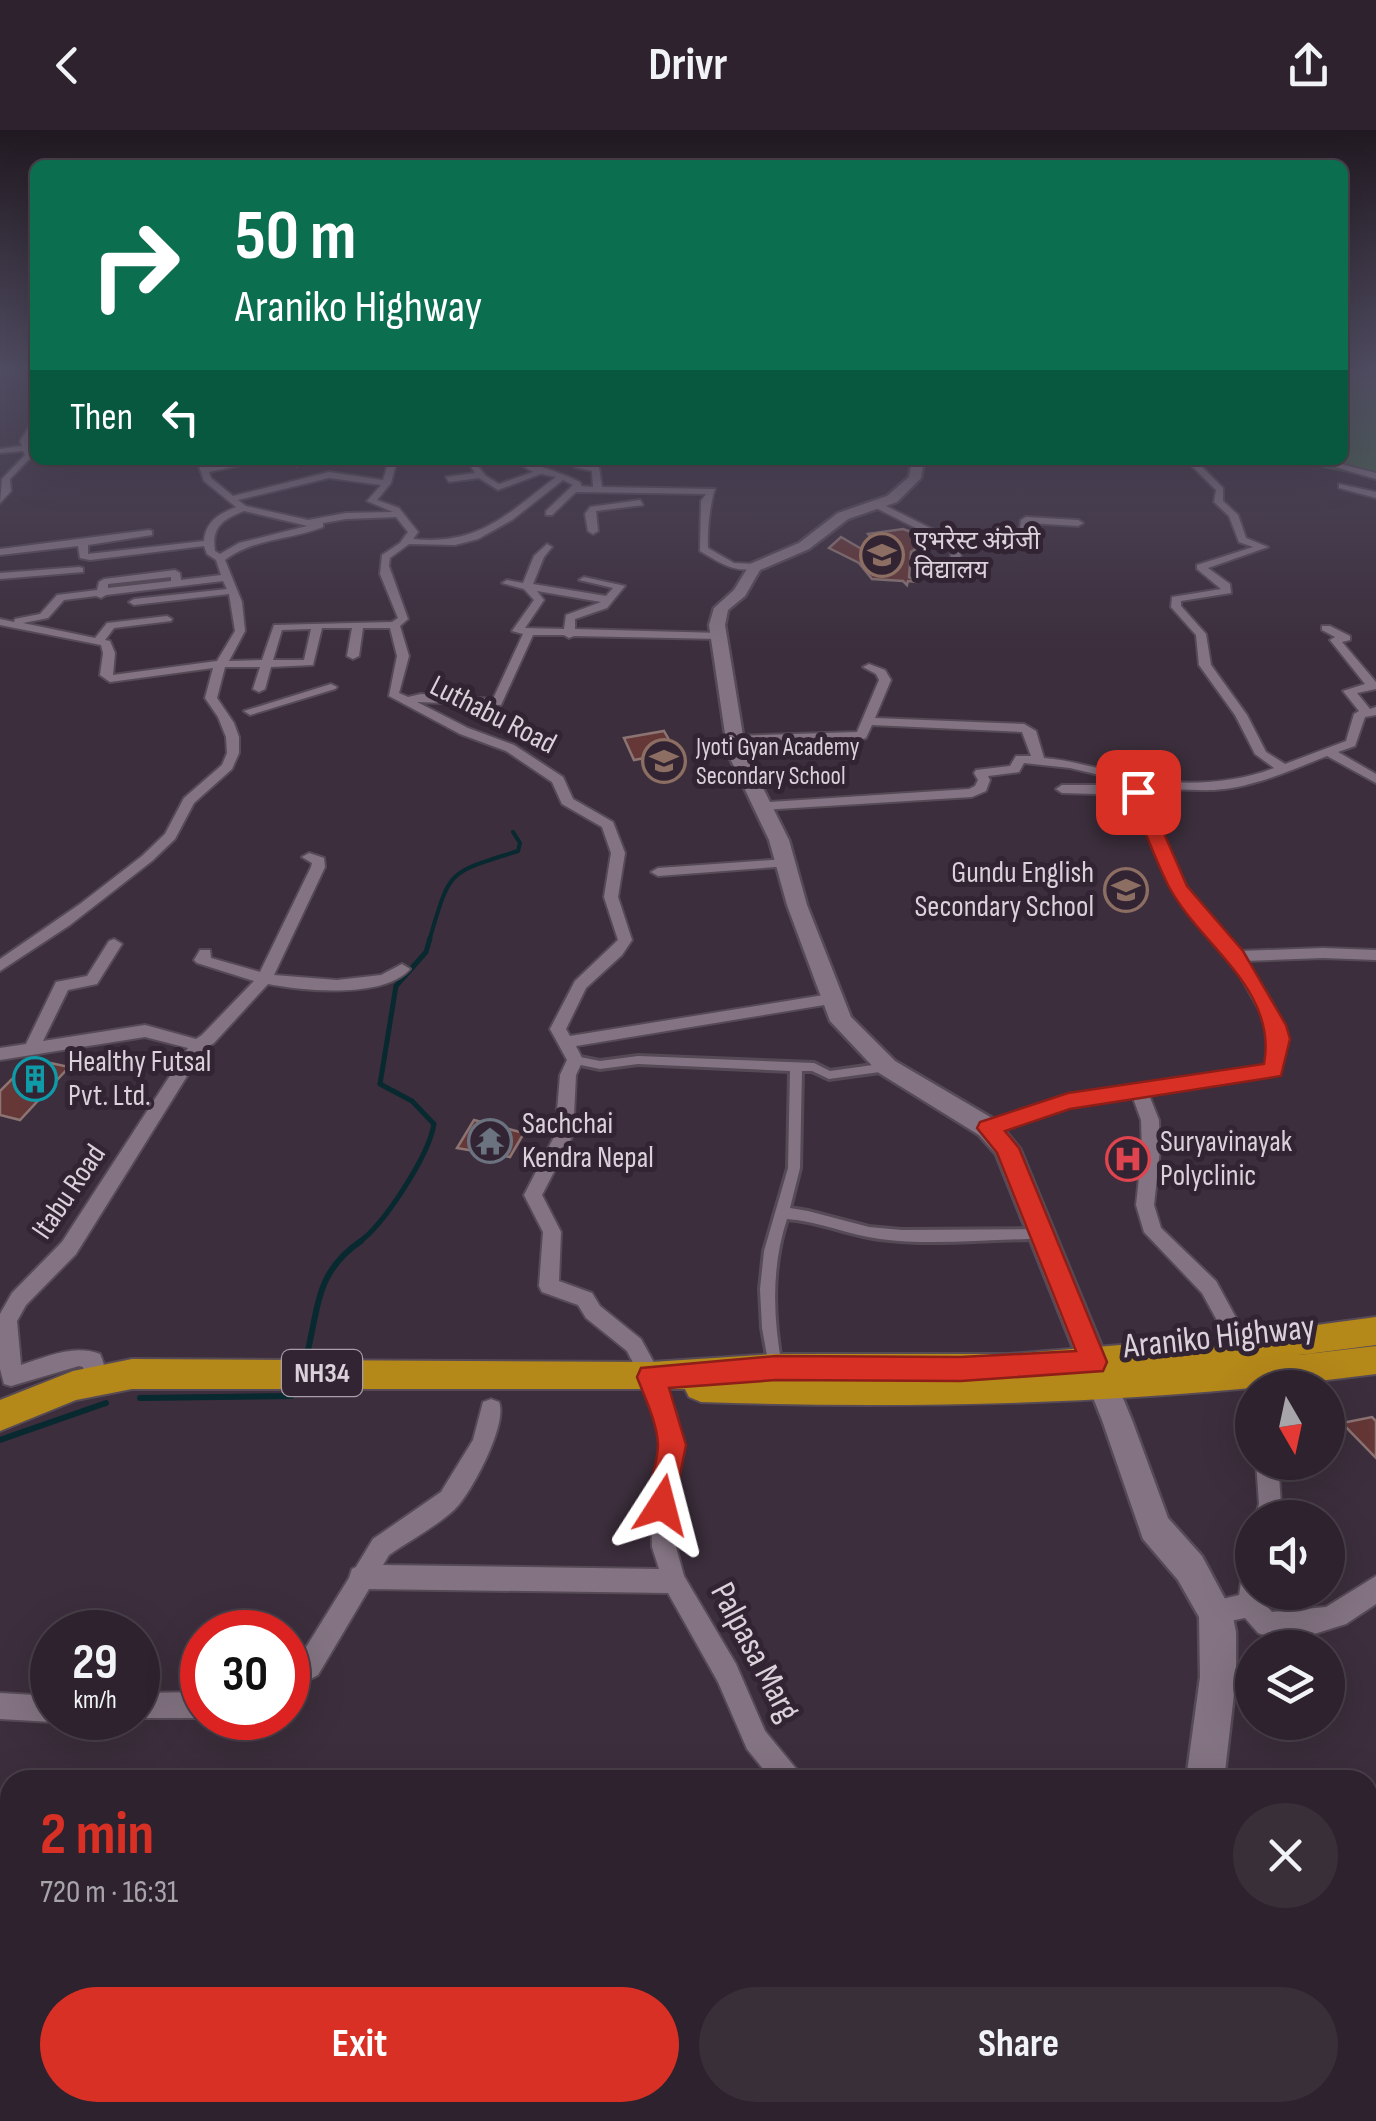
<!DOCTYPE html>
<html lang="en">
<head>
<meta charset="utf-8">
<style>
  :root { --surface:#2d222d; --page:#392f39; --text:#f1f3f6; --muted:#a7a4aa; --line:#483f49; --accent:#d93025 }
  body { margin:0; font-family:"Sofia Sans Condensed","Noto Sans Devanagari",sans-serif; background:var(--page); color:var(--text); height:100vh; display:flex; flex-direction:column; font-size:38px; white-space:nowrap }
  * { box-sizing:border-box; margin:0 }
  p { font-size:32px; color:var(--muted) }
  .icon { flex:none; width:55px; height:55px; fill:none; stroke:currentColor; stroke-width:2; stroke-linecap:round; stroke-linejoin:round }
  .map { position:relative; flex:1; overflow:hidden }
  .panel { position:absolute; left:0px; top:1640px; width:1378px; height:352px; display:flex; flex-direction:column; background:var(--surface); border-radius:30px 30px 0 0; box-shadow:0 10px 40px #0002,0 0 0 2px var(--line) }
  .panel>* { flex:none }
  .guide { position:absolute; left:30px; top:30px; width:1318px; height:305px; border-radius:15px; box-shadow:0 10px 40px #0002,0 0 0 2px var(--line); background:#0b6e4f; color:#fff; overflow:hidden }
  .needle { width:65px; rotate:171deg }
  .buttons { position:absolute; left:1235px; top:1240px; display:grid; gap:20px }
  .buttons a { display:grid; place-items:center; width:110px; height:110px; border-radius:50%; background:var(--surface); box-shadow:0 10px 40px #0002,0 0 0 2px var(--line); font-size:50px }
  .speed { position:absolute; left:30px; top:1480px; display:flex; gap:20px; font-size:50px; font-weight:700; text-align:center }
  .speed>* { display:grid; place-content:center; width:130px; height:130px; border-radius:50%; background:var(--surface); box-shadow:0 10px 40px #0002,0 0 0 2px var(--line); line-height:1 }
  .speed small { font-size:25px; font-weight:400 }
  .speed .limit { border:15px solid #d22; background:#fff; color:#111 }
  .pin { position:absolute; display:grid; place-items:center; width:85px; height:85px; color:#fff; margin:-42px; border-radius:20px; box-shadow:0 5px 15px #0006 }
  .me { position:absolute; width:110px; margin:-55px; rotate:9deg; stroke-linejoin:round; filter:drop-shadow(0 0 8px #0008) }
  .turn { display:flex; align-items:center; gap:35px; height:210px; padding:0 40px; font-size:45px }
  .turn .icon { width:130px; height:130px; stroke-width:2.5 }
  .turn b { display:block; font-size:70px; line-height:85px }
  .then { display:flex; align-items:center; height:95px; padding:0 40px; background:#0003; gap:20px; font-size:38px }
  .round { display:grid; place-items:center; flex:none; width:105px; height:105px; border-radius:52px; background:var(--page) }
  .headline { display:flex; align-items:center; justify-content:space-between; height:170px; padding:0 40px }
  h1 { font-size:60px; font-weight:700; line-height:75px; color:var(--accent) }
  .action { display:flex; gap:20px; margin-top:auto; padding:20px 40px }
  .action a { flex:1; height:115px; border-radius:60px; background:var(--accent); color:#fff; font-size:40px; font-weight:700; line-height:115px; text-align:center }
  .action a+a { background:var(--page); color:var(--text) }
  header { display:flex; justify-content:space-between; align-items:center; height:130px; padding:0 40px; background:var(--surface); font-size:45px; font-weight:700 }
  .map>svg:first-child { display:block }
  .forest { fill:#416748 }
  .water { fill:#082930 }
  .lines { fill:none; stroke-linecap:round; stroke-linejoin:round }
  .stream-far2 { stroke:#082930; stroke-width:4 }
  .stream-far1 { stroke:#082930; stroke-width:5 }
  .stream { stroke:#082930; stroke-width:6 }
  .building { fill:#653737; stroke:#8c7473; stroke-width:2.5 }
  .pedestrian-casing { stroke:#564a56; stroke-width:6 }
  .minor-casing { stroke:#564a56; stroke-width:4 }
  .secondary-casing { stroke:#564a56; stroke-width:5 }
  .trunk-casing { stroke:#564a56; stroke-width:4 }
  .pedestrian { fill:#847483; fill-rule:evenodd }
  .minor { fill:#847483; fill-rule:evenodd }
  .secondary { fill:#847483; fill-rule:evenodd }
  .trunk { fill:#b5881a; fill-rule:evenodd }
  .route { fill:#d93025; stroke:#8d1f18; stroke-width:2.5 }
  .labels { text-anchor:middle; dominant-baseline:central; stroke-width:10; stroke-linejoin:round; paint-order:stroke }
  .far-poi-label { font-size:25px; fill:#dad1da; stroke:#322432; text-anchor:start }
  .shield { fill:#322432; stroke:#a89da8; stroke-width:2.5 }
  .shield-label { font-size:28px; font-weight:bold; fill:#dad1da }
  .street-label { font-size:30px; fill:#dad1da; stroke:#322432 }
  .poi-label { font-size:30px; fill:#dad1da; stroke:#322432; text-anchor:start }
  .near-street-label { font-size:35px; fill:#dad1da; stroke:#322432 }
</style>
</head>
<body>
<header><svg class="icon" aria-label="back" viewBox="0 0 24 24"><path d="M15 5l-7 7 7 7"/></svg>Drivr<svg class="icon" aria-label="share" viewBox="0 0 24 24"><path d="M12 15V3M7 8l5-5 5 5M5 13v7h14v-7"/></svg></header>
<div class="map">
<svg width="1376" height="1991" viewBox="0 0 1376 1991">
  <rect width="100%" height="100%" fill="#3c2e3c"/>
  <path class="forest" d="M1343 241H1376V349L1289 330H1342Z"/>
  <path class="water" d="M0 1922H10V1982H245L260 1991H0Z"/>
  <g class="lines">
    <path class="stream-far2" d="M429 811C451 738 446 744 518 721L520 713 513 702"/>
    <path class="stream-far1" d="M358 1113C384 1095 429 1025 434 994L412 971 380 954 396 856 426 822 430 808"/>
    <g class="stream">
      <path d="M308 1220C319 1172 318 1140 361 1111"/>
      <path d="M140 1268 291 1266"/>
      <path d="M0 1310 106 1273"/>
    </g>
  </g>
  <g class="building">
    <path d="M903 399 930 409 911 422 909 447 917 452 908 451 907 455 903 451 872 449 859 433 829 418 841 407 894 438 868 404Z"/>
    <path d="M664 601 676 622 634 630 624 608Z"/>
    <path d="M32 929 69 937 20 990 0 985V961Z"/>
    <path d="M474 990 524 1003 510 1027 457 1018Z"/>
    <path d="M1372 1287 1376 1291V1328L1342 1293Z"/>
  </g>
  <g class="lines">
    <g class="pedestrian-casing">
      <path id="pedestrian" d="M575 926 600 931 638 926 814 933 830 941 887 933 891 934 893 937 887 941 829 949 812 941H802L800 1038 790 1078 808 1081 869 1097 902 1100 1039 1099 1044 1100 1046 1104 1044 1108 1039 1109C986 1109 933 1116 880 1109 848 1105 819 1091 787 1089 771 1138 773 1187 782 1237L780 1242 775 1244 770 1242 762 1198 760 1159 764 1121 788 1038 790 941 638 934 600 939 571 933 569 930Z"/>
    </g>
    <g class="minor-casing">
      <g id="minor">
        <path d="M35 288V298L28 311 33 325 10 349 11 361 0 373 2 349 25 325 23 321 0 323V319L22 316 20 311Z"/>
        <path d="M197 330H205L207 337 246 330H264L209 342 211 348 233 366 329 342 383 350 389 330H397L391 353 377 370 399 378 418 402 413 409C479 416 507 384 556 347L541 344 498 360 479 348 449 352 446 347 475 343 471 336 475 333 486 346 499 354 533 342 513 330C524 330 571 346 581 353V356L593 357 592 341 575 337 573 330H581L583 335 599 337 602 357 715 359C710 374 707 399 708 418L734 433 755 434 760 437C737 445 720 433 700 421L701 371 706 364 576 362 552 385H546V381L573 355 563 350 512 390 478 409 455 415 409 414 390 428 389 436 408 489 400 496 409 526 399 563 408 567 421 564 493 569 523 504 512 501 534 470 524 459 502 453 507 450 523 453 534 426 547 414 552 417 544 427 533 454 606 466 613 458 579 450 584 447 625 456 607 478 575 489V499L720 503 725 506 720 509 574 506 569 508 564 505H533L501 575 417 572 468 598 514 615 563 647 573 669 613 692 625 723 618 767 632 810 622 825 586 858 566 899 570 906 830 864 838 869 830 874 576 916 583 930 576 945 573 1005 542 1065 561 1102 559 1151 592 1163 600 1176 641 1209 658 1240 676 1283 683 1315 673 1375 676 1417 684 1446 736 1534 765 1601 798 1641 802 1650H772L747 1619 718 1552 668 1463 369 1459 318 1545 288 1561V1535L300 1527 349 1448 352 1439 356 1437 373 1409 441 1362 473 1310 483 1272 491 1269 499 1272C508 1294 471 1364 455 1379 436 1397 410 1410 389 1425L383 1435 659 1439 652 1417 651 1375 661 1315 654 1283 642 1250 627 1221 586 1188 578 1175 542 1162 539 1156 543 1102 524 1065 555 1005 560 945 567 930 550 899 575 851 618 810 604 767 611 723 602 697 562 674 552 652 506 621 460 604 389 566 397 526 390 498H363L359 526 353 529 347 526 352 498H322L313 535 271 537 265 559 259 562 253 559 260 537H225L217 568 234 593 239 607V623L232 639 194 673 175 709 152 731 70 795 0 841V829L80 774 142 726 165 704 184 668 222 635 227 623 226 607 218 587 205 568 213 538 110 552 100 545 103 523 101 515 0 495V489L14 492 15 489 40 484 57 465 97 460 99 452 104 449 175 440 180 443 181 450 221 445 216 430 207 424 204 416 90 430 80 428 78 416 0 425V419L149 400 152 401V405L88 415V424L204 411C206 391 219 384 236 377L204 351ZM329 348 381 355 367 371 393 382 346 383 308 390 246 376 238 370ZM244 381 308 396 311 395 239 413 220 424 215 421C211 397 223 389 244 381ZM396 387 408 402 400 413 382 425 380 444 398 488 392 492 274 495 262 530 229 531 245 501 242 472 225 430C254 408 291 410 323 397V393L346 389ZM171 447V451L108 458V454ZM223 451 227 459 134 469 129 472 134 475 229 464 235 501 217 531 113 545 115 523 110 511 105 510 114 498 171 491 172 489 167 486 107 493 95 508 23 493 48 488 64 470 96 466 101 468 106 465ZM537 461 601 472 566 485 564 499 525 498 544 470ZM311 499 304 530H273L282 500Z"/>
        <path d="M286 330 301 333 297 336Z"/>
        <path d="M1186 330H1195L1223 358V371L1238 385 1246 408 1268 417 1208 438 1230 454 1231 463 1181 471V476L1206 504 1211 535 1247 585 1266 622 1285 634 1346 611 1354 584 1359 581 1343 561 1365 554 1330 510 1335 507 1322 500V496H1330L1350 506V510L1342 512 1376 552V559L1357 563 1370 579 1376 577V585L1365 587 1355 616 1338 622 1376 644V653L1327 626C1291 640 1253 658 1214 660 1190 661 1167 656 1143 663L1186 756 1240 821 1323 818 1376 820V830L1323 828 1246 831C1269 870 1298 898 1279 945L1149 965 1159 990 1160 1020 1154 1075 1161 1098 1216 1151 1253 1219 1250 1225 1243 1228 1236 1225 1202 1163 1144 1102 1136 1075 1142 1020 1141 990 1133 968 1069 977 988 1005 979 998 982 993 1068 965 1266 936 1271 909 1268 895 1230 828 1172 757 1131 665 1062 663 1056 659 1062 655H1142L1070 638 1024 633 1019 642 988 646 990 650 986 661 972 667 760 680 755 679V673L969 659 975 656 978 650 974 643 976 640 1010 636 1016 626H1031L1022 602 872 595 866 608 862 609 735 614 729 610 735 606 857 602 879 550 876 544 863 537 869 534 885 540 891 550 875 588 1024 594 1036 601 1044 628C1083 631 1120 647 1158 651 1197 655 1238 652 1274 638L1255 624 1235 585 1199 535 1196 505 1171 477 1172 467 1221 459 1197 439V435L1253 417 1239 412 1229 386 1214 372 1216 360Z"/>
        <path d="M1311 330H1325L1376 343V349Z"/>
        <path d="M1339 354 1376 362V368L1339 358Z"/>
        <path d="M640 370 643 375 596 381 598 401 593 404 588 401 585 384 590 377Z"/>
        <path d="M874 373H880L936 401 1019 405 1021 390 1026 387 1078 390 1083 393 1078 396 1030 393 1028 408 1023 411 947 406 962 415 958 448 953 451 948 448 952 416 874 377Z"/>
        <path d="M79 437 83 438V442L0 449V443Z"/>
        <path d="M331 554 337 557 335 559 250 585 244 581Z"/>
        <path d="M309 723 324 728 325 737 274 845 337 850 381 845 402 834 410 839C384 869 304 861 268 854L214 913 204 919 76 1124 26 1175 17 1191 21 1235C47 1227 73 1214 100 1224 105 1234 107 1247 102 1257L95 1259 88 1257 83 1237 79 1236 11 1256 4 1254 0 1239V1184L12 1163 62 1112 188 918 145 907 0 930V918L26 914 56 852 87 846 109 811 114 809 122 814 97 854 68 860 43 911 145 895 196 909 202 905 254 851 197 833 194 830 200 820H210L211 828 260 842 311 737 312 733 302 727Z"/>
        <path d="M785 729 790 730V736L658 746 651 742 658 738Z"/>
        <path d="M1249 1267 1252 1269V1297L1244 1294 1238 1277 1241 1270Z"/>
        <path d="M1256 1332H1278L1281 1374 1278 1388H1255L1259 1374Z"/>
        <path d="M1252 1430V1462H1263L1262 1471 1272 1482 1326 1477 1376 1446V1474L1346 1494 1314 1504 1267 1506 1258 1503 1245 1488 1215 1494 1206 1491 1203 1482 1206 1473 1239 1465 1244 1434Z"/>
        <path d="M202 1562V1588H135H138V1563Z"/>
        <path d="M0 1563 52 1566V1588H61L52 1592 0 1589Z"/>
        <path d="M1374 1772 1376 1773V1809L1368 1806V1775Z"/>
        <path d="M859 1982H890L891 1991H859Z"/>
        <path d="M1195 1982H1245L1249 1991H1198Z"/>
      </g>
    </g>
    <g class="secondary-casing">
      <g id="secondary">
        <path d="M912 330H924L921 348 897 372 848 389 809 419 760 440 745 466 728 480 725 495 746 624 789 710 807 775 851 887 895 931 997 991 1020 1019 1132 1290 1168 1388 1202 1426 1232 1482 1236 1502V1547L1224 1650H1186L1200 1547 1199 1487 1178 1450 1143 1409 1102 1290 996 1024 979 1005 879 943 830 891 787 775 769 710 728 624 709 495 714 478 734 460 750 434 799 413 838 383 887 366 909 347Z"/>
        <path d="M1079 1982H1135L1131 1991H1076Z"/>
      </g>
    </g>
    <g class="trunk-casing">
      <path id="trunk" d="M1376 1187V1215L1299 1225 1376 1216V1244C1153 1273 928 1280 701 1272L689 1267 685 1259H132L76 1270 0 1301V1270L73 1241 132 1229 651 1232 775 1224H1009L1243 1205Z"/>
    </g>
    <use href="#pedestrian" class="pedestrian"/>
    <use href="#minor" class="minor"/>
    <use href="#secondary" class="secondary"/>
    <use href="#trunk" class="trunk"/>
  </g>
  <linearGradient id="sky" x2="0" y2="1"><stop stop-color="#211921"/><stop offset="0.46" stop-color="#504c61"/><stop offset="1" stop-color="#504c61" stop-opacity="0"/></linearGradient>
  <rect width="1376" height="520" fill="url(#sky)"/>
  <path class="route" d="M1132 658 1146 662 1187 756 1243 821 1286 895 1290 909 1281 946 1070 979 1005 1001 1019 1018 1107 1232 1103 1241 961 1251 776 1250 669 1258 686 1315 672 1385 662 1389 651 1385C642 1363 658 1339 658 1315 657 1292 645 1268 637 1247L641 1238 776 1226 961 1227 1076 1221 997 1023 977 998 980 992 1068 963 1264 934C1278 858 1199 815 1168 755 1153 725 1142 692 1129 662Z"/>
  <defs>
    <g id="school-ring" transform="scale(2.25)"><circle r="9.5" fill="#322432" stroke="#8d6e63" stroke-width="1.5"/><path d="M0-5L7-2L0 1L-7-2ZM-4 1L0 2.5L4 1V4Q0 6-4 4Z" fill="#8d6e63"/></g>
    <g id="building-ring" transform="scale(2.25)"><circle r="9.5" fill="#322432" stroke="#0f9aa8" stroke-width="1.5"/><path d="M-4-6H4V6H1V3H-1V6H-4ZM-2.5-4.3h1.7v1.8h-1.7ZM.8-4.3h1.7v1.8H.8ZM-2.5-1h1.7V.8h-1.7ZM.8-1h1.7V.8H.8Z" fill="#0f9aa8"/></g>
    <g id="temple-ring" transform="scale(2.25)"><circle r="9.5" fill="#322432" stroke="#6b7280" stroke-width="1.5"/><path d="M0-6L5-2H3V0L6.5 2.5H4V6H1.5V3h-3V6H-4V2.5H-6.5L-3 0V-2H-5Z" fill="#6b7280"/></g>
    <g id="hospital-ring" transform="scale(2.25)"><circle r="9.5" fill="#322432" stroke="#e0444e" stroke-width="1.5"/><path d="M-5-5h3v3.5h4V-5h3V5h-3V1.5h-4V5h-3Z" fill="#e0444e"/></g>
  </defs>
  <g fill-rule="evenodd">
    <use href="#school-ring" x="882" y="425"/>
    <use href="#school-ring" x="664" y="631"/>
    <use href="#school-ring" x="1126" y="760"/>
    <use href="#building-ring" x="35" y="949"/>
    <use href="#temple-ring" x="490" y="1011"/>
    <use href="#hospital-ring" x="1128" y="1029"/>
  </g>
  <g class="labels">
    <g class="far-poi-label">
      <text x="914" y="411">एभरेस्ट अंग्रेजी<tspan x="914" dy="29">विद्यालय</tspan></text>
      <text x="696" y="617">Jyoti Gyan Academy<tspan x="696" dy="29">Secondary School</tspan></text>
    </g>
    <rect class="shield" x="282" y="1220" width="80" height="46" rx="8"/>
    <g class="shield-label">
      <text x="322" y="1243">NH34</text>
    </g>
    <g class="street-label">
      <text transform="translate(493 585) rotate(27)">Luthabu Road</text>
      <text transform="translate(69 1062) rotate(-56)">Itabu Road</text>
    </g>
    <g class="poi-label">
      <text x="1094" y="743" text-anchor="end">Gundu English<tspan x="1094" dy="34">Secondary School</tspan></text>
      <text x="68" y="932">Healthy Futsal<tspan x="68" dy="34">Pvt. Ltd.</tspan></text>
      <text x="522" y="994">Sachchai<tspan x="522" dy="34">Kendra Nepal</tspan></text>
      <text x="1160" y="1012">Suryavinayak<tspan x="1160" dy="34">Polyclinic</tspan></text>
    </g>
    <g class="near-street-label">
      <text transform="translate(1219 1207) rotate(-6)">Araniko Highway</text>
      <text transform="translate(755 1522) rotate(62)">Palpasa Marg</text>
    </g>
  </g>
</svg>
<div class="buttons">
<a><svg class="needle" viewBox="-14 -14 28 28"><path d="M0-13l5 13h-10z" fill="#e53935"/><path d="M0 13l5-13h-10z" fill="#a7a4aa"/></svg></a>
<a><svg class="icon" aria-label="sound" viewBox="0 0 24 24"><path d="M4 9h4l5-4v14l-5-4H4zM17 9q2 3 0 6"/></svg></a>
<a><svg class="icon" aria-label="layers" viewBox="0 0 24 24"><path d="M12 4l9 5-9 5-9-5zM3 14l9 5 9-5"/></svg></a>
</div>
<div class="speed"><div>29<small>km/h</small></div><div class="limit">30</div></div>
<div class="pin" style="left:1138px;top:662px;background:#d93025"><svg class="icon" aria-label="arrive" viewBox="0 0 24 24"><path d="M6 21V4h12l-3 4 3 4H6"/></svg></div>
<svg class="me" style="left:662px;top:1375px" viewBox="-20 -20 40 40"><path d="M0-17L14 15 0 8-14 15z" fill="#d93025" stroke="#fff" stroke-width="4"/></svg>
<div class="guide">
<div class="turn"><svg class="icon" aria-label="right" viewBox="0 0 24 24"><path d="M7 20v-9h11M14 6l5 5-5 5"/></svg><div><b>50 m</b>Araniko Highway</div></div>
<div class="then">Then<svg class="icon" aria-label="left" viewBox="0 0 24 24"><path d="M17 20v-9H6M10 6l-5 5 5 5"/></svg></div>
</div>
<section class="panel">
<div class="headline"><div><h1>2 min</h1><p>720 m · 16:31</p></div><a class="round"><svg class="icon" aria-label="close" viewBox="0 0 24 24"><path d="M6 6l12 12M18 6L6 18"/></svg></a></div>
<div class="action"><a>Exit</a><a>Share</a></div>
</section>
</div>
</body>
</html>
